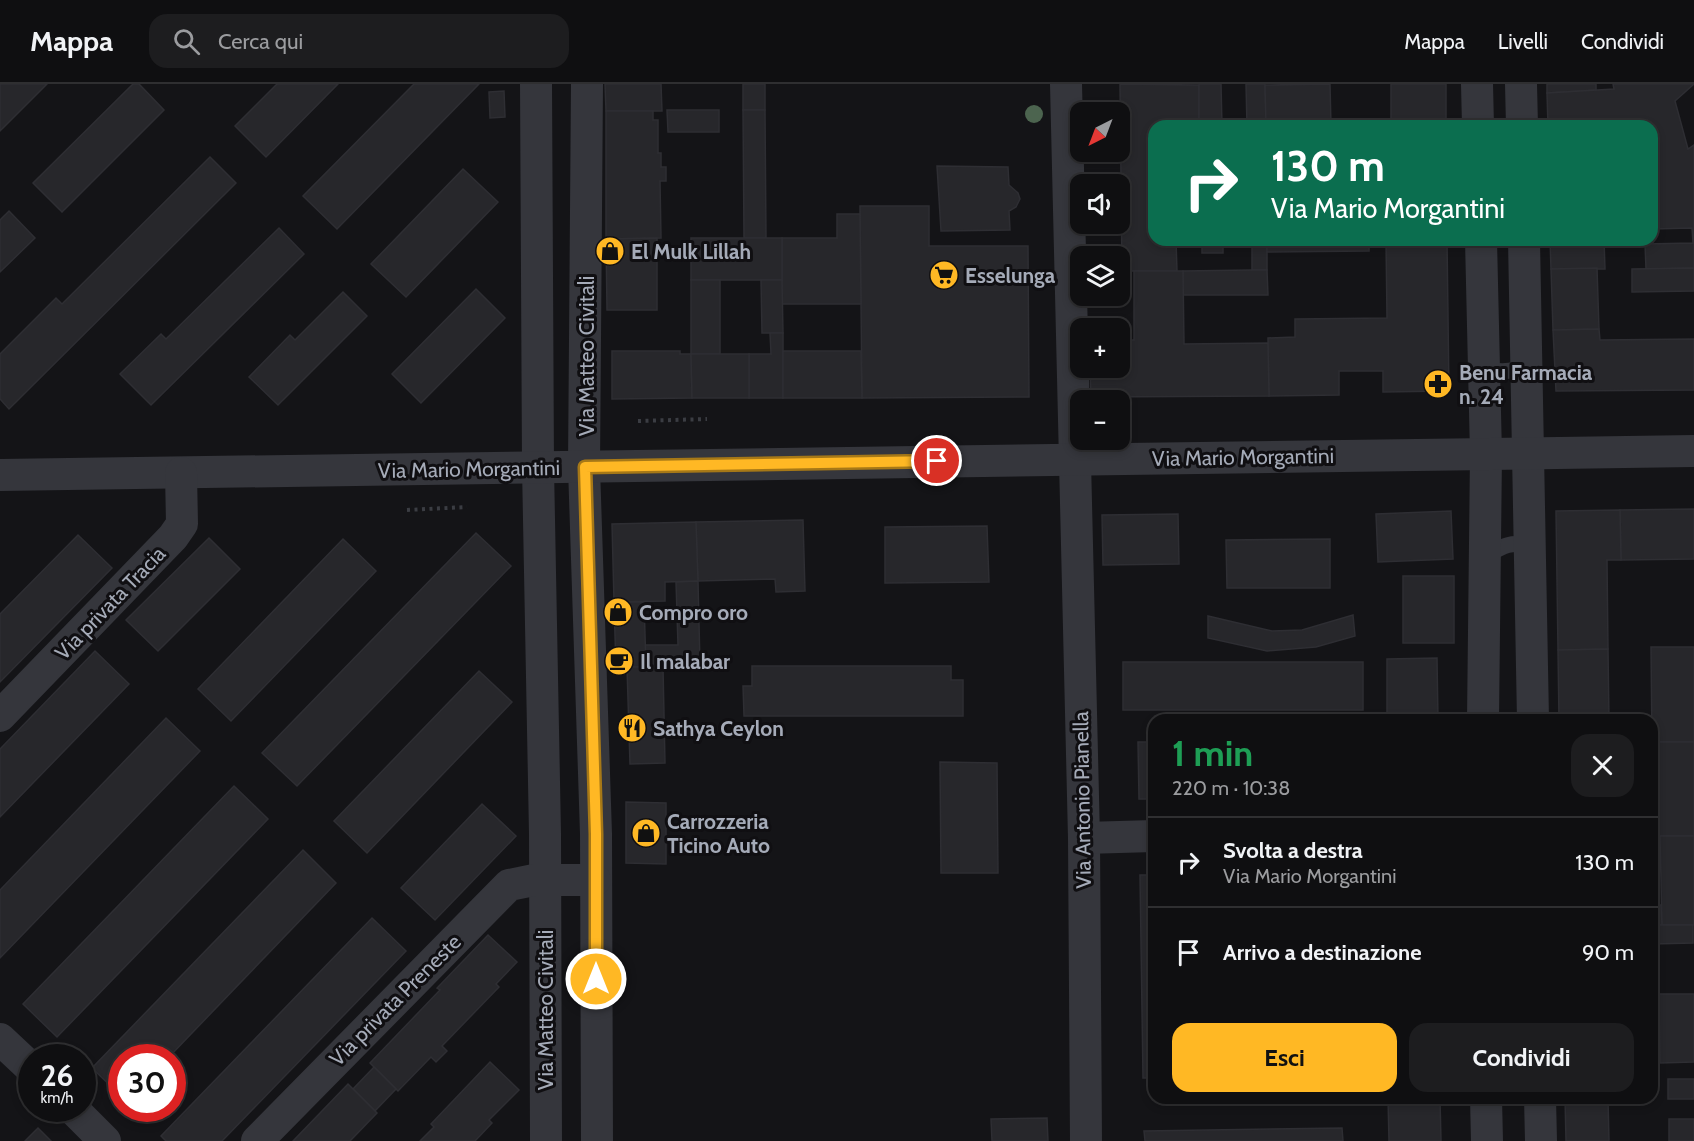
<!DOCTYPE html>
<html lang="it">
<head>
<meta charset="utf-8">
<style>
  :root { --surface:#0f0f11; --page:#1d1d1f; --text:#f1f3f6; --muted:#9b9c9f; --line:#2f2f31; --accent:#ffb824 }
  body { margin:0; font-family:Cabin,sans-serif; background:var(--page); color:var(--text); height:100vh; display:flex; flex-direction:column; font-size:22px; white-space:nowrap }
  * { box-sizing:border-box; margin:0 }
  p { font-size:20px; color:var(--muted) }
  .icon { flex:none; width:33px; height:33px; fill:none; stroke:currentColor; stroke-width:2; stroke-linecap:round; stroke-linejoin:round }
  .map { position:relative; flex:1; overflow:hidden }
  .side { position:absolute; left:1148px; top:630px; width:510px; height:390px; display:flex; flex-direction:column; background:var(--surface); border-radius:18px; box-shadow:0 3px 9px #0003,0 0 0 2px var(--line) }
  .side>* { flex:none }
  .guide { position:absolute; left:1148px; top:36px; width:510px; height:126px; border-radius:18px; box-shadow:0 3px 9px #0003,0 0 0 2px var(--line); background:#0b6e4f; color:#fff; overflow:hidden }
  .needle { width:39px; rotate:222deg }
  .buttons { position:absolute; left:1070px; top:18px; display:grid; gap:12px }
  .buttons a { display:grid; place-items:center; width:60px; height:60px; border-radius:12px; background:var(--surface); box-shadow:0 3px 9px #0003,0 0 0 2px var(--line); font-size:30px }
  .speed { position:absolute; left:18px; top:960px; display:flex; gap:12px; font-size:30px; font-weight:700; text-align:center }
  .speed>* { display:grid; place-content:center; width:78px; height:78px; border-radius:50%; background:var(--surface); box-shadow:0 3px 9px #0003,0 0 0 2px var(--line); line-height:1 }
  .speed small { font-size:15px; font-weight:400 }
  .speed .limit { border:9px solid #d22; background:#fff; color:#111 }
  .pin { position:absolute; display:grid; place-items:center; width:51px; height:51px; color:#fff; margin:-26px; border:3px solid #fff; border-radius:50%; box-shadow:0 2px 6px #0007 }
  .me { position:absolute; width:66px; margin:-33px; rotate:0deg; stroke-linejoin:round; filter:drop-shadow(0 0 4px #0008) }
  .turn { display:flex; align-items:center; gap:21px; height:126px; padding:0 24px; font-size:27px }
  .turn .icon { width:78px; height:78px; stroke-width:2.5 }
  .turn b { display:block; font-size:42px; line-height:51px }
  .round { display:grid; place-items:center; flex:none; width:63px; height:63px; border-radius:18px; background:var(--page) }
  .overview { display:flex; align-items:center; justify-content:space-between; height:102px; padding:0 24px }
  h1 { font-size:36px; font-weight:800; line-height:45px; color:#1e9e55 }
  .primary-button { display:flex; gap:12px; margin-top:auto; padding:12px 24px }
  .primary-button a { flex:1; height:69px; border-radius:18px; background:var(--accent); color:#111; font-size:24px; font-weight:800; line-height:69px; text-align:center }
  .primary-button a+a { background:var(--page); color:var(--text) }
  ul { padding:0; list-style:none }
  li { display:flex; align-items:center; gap:18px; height:90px; padding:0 24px; border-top:2px solid var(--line) }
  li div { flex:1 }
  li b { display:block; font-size:22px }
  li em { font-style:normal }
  header { display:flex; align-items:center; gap:36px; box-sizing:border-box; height:84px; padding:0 30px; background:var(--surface); border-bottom:2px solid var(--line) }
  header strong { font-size:28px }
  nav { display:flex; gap:33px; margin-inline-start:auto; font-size:21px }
  .search { width:420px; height:54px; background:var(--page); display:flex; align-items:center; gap:15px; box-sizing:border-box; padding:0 21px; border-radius:18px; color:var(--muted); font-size:22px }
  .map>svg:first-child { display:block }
  .building { fill:#27272b; stroke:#2e2e33; stroke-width:1.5 }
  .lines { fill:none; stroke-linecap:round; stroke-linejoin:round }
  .path { stroke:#3b3d43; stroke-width:4; stroke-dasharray:3 4.5; stroke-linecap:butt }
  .lane { stroke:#35363c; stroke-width:16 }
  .street { stroke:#35363c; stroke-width:32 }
  .tree { fill:#4c644f }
  .route-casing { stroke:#a67817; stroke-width:15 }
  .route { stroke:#ffb824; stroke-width:10 }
  .labels { text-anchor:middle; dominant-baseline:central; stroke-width:6; stroke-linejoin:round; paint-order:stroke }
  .poi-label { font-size:21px; font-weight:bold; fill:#a5abb8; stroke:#100f12; text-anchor:start }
  .street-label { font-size:21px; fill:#a5abb8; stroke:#100f12 }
</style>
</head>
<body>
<header>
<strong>Mappa</strong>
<div class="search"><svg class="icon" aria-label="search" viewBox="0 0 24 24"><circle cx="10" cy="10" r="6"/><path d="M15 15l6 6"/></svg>Cerca qui</div>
<nav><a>Mappa</a><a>Livelli</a><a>Condividi</a></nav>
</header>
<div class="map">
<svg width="1694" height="1057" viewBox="0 0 1694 1057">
  <rect width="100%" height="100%" fill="#141417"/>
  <g class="building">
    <path d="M0 0H47L0 47Z"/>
    <path d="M133 0H139L164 26 62 128 33 99Z"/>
    <path d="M277 0H338L266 73 235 42Z"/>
    <path d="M414 0H479L337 145 303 112Z"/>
    <path d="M605 0H661L662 27H606Z"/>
    <rect x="743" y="0" width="22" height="26"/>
    <path d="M1120 0 1199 1V42H1154V156H1176L1177 187H1122Z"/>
    <path d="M1199 0H1221L1222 42H1199Z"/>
    <path d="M1246 0H1265L1266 42H1247Z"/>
    <path d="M1330 0 1331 42H1266L1265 1Z"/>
    <rect x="1391" y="0" width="55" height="42"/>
    <path d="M1547 0H1596V6L1547 9Z"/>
    <path d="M1613 0H1694L1675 17 1688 65 1694 61V184L1646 185 1645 160 1693 159 1692 144 1652 145V42H1548L1547 9 1614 5Z"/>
    <path d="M504 7 505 33 490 34 489 8Z"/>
    <path d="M667 26H719V48H668Z"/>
    <path d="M743 26H765L766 154H744Z"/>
    <path d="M606 27H653V36H658V69H661V83H666V97H660L661 154 606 155Z"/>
    <path d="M210 73 236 99 9 325 0 315V270L56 214 62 220Z"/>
    <path d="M937 82 1008 83 1009 101 1018 109 1020 115 1016 123 1009 127 1010 146 941 147Z"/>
    <path d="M463 85 498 118 406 213 371 180Z"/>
    <path d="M860 122H929V162H1028L1029 313 862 314Z"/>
    <path d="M9 127 35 154 0 188V136Z"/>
    <path d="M837 130H860L861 220H782V154H837Z"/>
    <path d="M279 144 304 170 151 321 120 290 161 250 166 255Z"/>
    <path d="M657 154V226H607L606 155Z"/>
    <rect x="691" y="154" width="91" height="42"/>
    <rect x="1202" y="156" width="21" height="13"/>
    <rect x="1252" y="156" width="15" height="30"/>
    <path d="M1267 156H1447L1449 307 1383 308V287H1339V311L1269 312 1268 254 1295 253V235L1387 234 1386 157H1369V167L1267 168Z"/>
    <path d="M1550 156H1604L1605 185H1551Z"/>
    <path d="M1597 184 1599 245 1553 246 1551 185Z"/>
    <path d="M1694 184V207L1632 208V185Z"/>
    <path d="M1252 186H1267L1268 211H1183V187Z"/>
    <path d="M1134 187H1183L1184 260 1268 259 1269 312 1091 313 1090 284H1119V256H1134Z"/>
    <rect x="691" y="196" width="29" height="74"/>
    <path d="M761 196H782L783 249H762Z"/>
    <path d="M476 205 505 234 421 319 392 290Z"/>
    <path d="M343 208 367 232 278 321 249 293 290 251 295 256Z"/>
    <path d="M1599 245 1600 256 1694 255V306L1556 307 1553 246Z"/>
    <path d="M770 249H783V314H749V270H771Z"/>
    <path d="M612 267H680V270H691L692 314 612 315Z"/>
    <path d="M783 267H861L862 314H783Z"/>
    <path d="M691 270H749V314H692Z"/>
    <path d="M1694 425V475L1621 476 1620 426Z"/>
    <path d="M1620 426 1621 476H1607L1608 565 1558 566 1556 427Z"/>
    <path d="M1451 427 1453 475 1378 478 1376 430Z"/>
    <path d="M1178 430 1179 480 1103 481 1102 431Z"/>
    <path d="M803 436 805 507 776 508 775 495 698 497 696 438Z"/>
    <path d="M696 438 698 497 665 498V517L614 518 612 440Z"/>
    <path d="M987 442 989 498 885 499V443Z"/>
    <path d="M476 449 511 482 297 702 262 669Z"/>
    <path d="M78 451 112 484 0 598V530Z"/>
    <path d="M209 454 240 485 158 567 126 536Z"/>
    <path d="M343 455 376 487 231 637 198 605Z"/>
    <path d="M1330 455V504H1227L1226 456Z"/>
    <rect x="1403" y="492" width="51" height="67"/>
    <path d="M698 497 700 581 646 583 645 561H678L676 498Z"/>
    <path d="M614 518H644L646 583 616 584Z"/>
    <path d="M1353 531 1355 552 1316 563 1267 567 1208 554V532L1272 547 1302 546Z"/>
    <path d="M1651 563H1694V658H1652Z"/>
    <path d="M1608 565 1609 636H1559L1558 566Z"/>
    <path d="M95 567 129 600 0 733V665Z"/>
    <path d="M1437 574 1438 636H1387V575Z"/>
    <rect x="1123" y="578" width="240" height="48"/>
    <path d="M752 582H951V596H963V632H744L743 602H752Z"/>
    <path d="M627 583H663L665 679 630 680Z"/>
    <path d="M479 587 512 618 367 769 334 737Z"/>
    <path d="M166 634 200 667 0 874V806Z"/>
    <path d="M1138 658H1154V715H1139Z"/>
    <rect x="1652" y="658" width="42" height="94"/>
    <path d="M940 678 997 679 998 789H941Z"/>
    <path d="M234 702 268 735 57 953 23 920Z"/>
    <path d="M626 718 666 719V780L626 779Z"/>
    <path d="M482 720 516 752 435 836 401 804Z"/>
    <path d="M1660 752H1694V841H1662Z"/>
    <path d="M303 766 336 799 168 974H122V1013L92 984Z"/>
    <path d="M1140 791H1154V994H1143Z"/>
    <path d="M1652 821H1661L1662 841H1652Z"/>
    <path d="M372 834 406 867 222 1057H166L161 1052Z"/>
    <path d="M1652 841H1693V859L1652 860Z"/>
    <path d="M488 851 517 878 496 900 499 903 442 962 447 967 436 978 431 973 398 1007 370 979 440 906 437 904Z"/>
    <path d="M1659 910H1694V978L1660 979Z"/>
    <path d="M490 978 519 1006 489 1036 492 1039 475 1057H420L434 1043 431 1040Z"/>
    <path d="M374 983 396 1005 375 1027 353 1005Z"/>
    <rect x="1668" y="995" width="26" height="20"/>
    <path d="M348 1000 377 1029 350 1057H293Z"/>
    <path d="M1388 1014H1440L1441 1057H1389Z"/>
    <path d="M1565 1014H1608L1609 1057H1566Z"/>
    <path d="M1047 1034 1048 1057H992L991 1035Z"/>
    <rect x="1669" y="1035" width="25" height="22"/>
    <path d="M38 1044 51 1057H25Z"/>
    <path d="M1342 1044 1343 1057H1145L1144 1047Z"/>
  </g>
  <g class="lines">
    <g class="path">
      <path d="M638 337 707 335"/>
      <path d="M407 426 467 423"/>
    </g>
    <g class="lane">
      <path d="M1484 283C1501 290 1508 287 1525 284"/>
      <path d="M1484 473C1500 464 1510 456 1529 462"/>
    </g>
    <g class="street">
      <path d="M536 0 538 383 545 750 546 1057"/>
      <path d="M587 0 584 383 596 750 597 1057"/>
      <path d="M1066 0 1084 754 1086 1057"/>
      <path d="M1477 0 1478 42"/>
      <path d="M1521 0 1522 42"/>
      <path d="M1481 156 1486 370 1483 636"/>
      <path d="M1524 156 1533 636"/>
      <path d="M0 391 1694 367"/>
      <path d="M0 632 173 453 182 440 181 389"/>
      <path d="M1084 754 1154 752"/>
      <path d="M0 955 32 985"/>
      <path d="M1486 1014 1487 1057"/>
      <path d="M1540 1014 1541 1057"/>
      <path d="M72 1024 105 1057"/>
      <path d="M257 1057 509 801 534 796H595"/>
    </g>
  </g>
  <circle class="tree" cx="1034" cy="30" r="9"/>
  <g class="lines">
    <g class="route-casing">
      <path id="route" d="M596 895V750L585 383 937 377"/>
    </g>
    <use href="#route" class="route"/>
  </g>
  <defs>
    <g id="shop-disc" transform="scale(1.5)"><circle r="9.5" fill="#ffb824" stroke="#100f12"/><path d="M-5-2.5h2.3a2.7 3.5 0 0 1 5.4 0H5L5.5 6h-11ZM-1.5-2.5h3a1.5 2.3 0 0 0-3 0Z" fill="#111"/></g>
    <g id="supermarket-disc" transform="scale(1.5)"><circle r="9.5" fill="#ffb824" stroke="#100f12"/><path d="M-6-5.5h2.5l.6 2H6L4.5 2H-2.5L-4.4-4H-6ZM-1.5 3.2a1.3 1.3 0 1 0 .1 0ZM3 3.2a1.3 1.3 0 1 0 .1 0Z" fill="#111"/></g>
    <g id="pharmacy-disc" transform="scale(1.5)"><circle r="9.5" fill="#ffb824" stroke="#100f12"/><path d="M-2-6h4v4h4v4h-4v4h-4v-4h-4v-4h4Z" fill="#111"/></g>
    <g id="cafe-disc" transform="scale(1.5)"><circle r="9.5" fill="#ffb824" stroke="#100f12"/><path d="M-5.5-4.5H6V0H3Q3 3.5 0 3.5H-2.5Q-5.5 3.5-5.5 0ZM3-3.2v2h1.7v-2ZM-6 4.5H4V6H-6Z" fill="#111"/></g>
    <g id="restaurant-disc" transform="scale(1.5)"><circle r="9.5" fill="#ffb824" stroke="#100f12"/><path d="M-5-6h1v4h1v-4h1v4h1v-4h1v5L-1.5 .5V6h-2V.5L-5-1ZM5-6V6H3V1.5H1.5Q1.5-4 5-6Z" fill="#111"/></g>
  </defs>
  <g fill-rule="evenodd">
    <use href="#shop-disc" x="610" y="167"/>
    <use href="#supermarket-disc" x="944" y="191"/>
    <use href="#pharmacy-disc" x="1438" y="300"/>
    <use href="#shop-disc" x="618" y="528"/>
    <use href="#cafe-disc" x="619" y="577"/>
    <use href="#restaurant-disc" x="632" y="644"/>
    <use href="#shop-disc" x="646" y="749"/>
  </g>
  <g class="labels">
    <g class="poi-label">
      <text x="631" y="167">El Mulk Lillah</text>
      <text x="965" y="191">Esselunga</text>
      <text x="1459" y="288">Benu Farmacia<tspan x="1459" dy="24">n. 24</tspan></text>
      <text x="639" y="528">Compro oro</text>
      <text x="640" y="577">Il malabar</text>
      <text x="653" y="644">Sathya Ceylon</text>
      <text x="667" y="737">Carrozzeria<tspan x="667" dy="24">Ticino Auto</tspan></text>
    </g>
    <g class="street-label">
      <text transform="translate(586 272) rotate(-90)">Via Matteo Civitali</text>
      <text transform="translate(1243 373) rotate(-1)">Via Mario Morgantini</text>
      <text transform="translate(469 385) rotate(-1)">Via Mario Morgantini</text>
      <text transform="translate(110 519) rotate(-46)">Via privata Tracia</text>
      <text transform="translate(1082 716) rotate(-91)">Via Antonio Pianella</text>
      <text transform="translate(395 916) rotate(-45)">Via privata Preneste</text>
      <text transform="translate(545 926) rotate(-90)">Via Matteo Civitali</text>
    </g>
  </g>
</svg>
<div class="buttons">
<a><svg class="needle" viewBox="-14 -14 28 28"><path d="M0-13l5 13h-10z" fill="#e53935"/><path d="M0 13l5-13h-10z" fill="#9b9c9f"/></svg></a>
<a><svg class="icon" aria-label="sound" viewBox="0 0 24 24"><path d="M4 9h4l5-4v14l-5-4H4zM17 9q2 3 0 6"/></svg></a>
<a><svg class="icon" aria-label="layers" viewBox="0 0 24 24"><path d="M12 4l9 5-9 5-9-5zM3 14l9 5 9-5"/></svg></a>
<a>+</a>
<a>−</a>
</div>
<div class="speed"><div>26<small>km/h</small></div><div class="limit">30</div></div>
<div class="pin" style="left:937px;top:377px;background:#d93025"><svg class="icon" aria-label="arrive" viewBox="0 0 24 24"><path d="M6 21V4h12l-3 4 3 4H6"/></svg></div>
<svg class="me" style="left:596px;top:895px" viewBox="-20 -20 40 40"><circle r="17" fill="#ffb824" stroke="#fff" stroke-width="3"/><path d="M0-11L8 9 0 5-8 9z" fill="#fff"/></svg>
<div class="guide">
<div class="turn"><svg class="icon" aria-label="right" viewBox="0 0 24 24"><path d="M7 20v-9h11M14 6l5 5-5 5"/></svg><div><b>130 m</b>Via Mario Morgantini</div></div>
</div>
<section class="side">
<div class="overview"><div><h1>1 min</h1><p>220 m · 10:38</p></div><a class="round"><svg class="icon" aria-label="close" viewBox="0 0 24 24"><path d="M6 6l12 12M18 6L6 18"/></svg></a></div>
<ul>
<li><svg class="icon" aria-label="right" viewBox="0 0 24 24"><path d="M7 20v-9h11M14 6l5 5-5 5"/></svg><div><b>Svolta a destra</b><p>Via Mario Morgantini</p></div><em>130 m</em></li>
<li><svg class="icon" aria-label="arrive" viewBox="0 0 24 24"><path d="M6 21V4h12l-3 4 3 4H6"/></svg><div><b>Arrivo a destinazione</b></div><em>90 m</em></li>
</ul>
<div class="primary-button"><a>Esci</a><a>Condividi</a></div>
</section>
</div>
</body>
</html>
